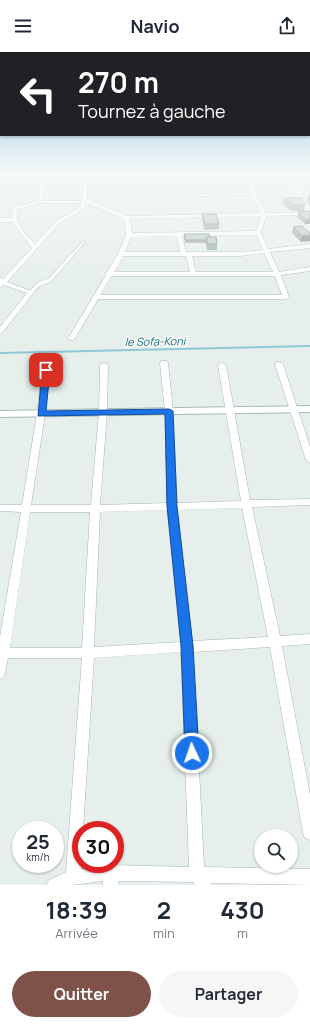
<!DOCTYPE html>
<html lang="fr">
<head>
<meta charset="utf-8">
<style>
  :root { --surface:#fff; --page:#f6f6f7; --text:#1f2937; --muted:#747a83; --accent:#7f5249 }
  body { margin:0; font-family:Manrope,sans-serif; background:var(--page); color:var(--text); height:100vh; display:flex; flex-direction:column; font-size:15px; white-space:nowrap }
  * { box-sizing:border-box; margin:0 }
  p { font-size:13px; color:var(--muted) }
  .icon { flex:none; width:22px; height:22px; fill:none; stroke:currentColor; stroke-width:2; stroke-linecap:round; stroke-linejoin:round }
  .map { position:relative; height:833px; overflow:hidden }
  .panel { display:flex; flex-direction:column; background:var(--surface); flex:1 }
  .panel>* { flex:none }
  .hud { position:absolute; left:0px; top:0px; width:310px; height:84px; box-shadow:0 1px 3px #0004; background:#202124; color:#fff; overflow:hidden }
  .buttons { position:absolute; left:254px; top:777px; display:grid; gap:8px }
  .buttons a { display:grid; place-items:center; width:44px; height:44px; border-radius:50%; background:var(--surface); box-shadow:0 1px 3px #0004; font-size:20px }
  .speed { position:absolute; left:12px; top:769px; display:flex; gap:8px; font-size:20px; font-weight:700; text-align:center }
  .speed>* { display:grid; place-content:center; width:52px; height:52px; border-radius:50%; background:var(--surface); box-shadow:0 1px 3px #0004; line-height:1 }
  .speed small { font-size:10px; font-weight:400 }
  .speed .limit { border:6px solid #d22; background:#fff; color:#111 }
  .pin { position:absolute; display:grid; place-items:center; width:34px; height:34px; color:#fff; margin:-17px; border-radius:8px; box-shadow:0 2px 6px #0006 }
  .me { position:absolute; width:44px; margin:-22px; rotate:357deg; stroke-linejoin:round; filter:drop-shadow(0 0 3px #0008) }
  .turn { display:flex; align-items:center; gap:14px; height:84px; padding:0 12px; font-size:18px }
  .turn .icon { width:52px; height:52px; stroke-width:2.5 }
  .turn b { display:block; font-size:28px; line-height:34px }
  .eta { display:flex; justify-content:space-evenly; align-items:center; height:68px; text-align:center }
  .eta b { font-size:24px; font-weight:700; line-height:28px }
  .button { display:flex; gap:8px; margin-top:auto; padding:8px 12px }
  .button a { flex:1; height:46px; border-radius:24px; background:var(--accent); color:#fff; font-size:16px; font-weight:700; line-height:46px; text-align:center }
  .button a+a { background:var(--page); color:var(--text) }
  header { display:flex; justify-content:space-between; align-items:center; height:52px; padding:0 12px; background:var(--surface); font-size:18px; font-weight:700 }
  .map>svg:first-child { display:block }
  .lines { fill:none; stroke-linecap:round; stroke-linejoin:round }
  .stream { stroke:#8ec9d4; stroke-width:2 }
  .lane-far1-casing { stroke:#a8b8b2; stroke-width:3.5 }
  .lane-casing { stroke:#a8b8b2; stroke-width:4.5 }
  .street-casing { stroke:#a8b8b2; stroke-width:1 }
  .secondary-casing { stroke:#a4bbb3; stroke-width:2 }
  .lane-far1 { stroke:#fff; stroke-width:2.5 }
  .lane { stroke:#fff; stroke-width:3.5 }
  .street { fill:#fff; fill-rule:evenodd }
  .secondary { fill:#fff; fill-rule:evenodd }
  .wall { fill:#a1aea9 }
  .shaded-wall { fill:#838d89 }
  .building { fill:#bbcac4; stroke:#838d89 }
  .route { fill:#1a73e8; stroke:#114b97 }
  .labels { text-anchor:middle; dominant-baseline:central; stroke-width:3.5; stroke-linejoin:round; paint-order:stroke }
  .far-water-label { font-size:11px; font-style:italic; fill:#1c6f80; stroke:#f7fbf9 }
</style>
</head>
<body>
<header><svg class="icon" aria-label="menu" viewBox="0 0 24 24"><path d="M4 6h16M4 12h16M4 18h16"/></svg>Navio<svg class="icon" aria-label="share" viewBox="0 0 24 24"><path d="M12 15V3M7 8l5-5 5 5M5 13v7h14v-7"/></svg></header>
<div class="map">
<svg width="310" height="833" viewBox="0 0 310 833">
  <rect width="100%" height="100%" fill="#e6efeb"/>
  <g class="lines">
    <path class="stream" d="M0 301 310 294"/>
    <g class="lane-far1-casing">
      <path id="lane-far1" d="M71 204 84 190"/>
    </g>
    <g class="lane-casing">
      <path id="lane" d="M31 240 39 232 50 228 72 203"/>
    </g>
    <g class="street-casing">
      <g id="street">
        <path d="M44 122H48L43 149H82L83 122H87V147L128 164 261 161 252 143 198 144 196 143 198 142 251 141 242 122H246L266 161 307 160 286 122H290L310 157V163L266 164 261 181 268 197 310 192V196L270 200 279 220 310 215V219L281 223 289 245 286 247H98L74 288H70L68 287 106 223 105 222 107 220 118 202 126 183 124 167 86 151 84 157 60 171 7 230 34 240 2 281 0 282V275L27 241 4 233 0 236V225L3 227 32 196 18 178 13 170H0V166H12V161L14 155 38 149 41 132H0V130H42ZM40 151H81L80 155 56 169 35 192C26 182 13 171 18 157ZM261 164 256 179 132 181 130 167ZM256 183 263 198 240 200H186L182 184ZM177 184 180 200H125L131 185ZM264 201 273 220H196L192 204H240ZM123 204H186L190 220H114ZM111 224H275L282 243H100Z"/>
        <path d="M149 122H153L155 133 151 132Z"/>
        <path d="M161 309H167L168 311 173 359 177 451 241 449 218 313 222 311 226 313 250 448 310 447V453L252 455 280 584 310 582V592L282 594 310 743V788L305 786 303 781 270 595 193 600 204 815 310 817V833L211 831 212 833H195L193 830 118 829 119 833H103V829L72 833H46L49 828 66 820 82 606H8L4 625 0 627V585L21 460 0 459V453H22L37 362 42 318 46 316 50 318 45 362 31 453H91L99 360 100 313 104 311 108 313 107 360 100 453 167 451 165 359 160 311ZM242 456 268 585 192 589 177 458ZM168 458 181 590 94 595 100 460ZM30 460H90L82 596H10ZM181 600 189 815 110 813 81 817V778H83L94 606Z"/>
        <path d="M276 310H279L283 312 310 395V411L306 408 275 312Z"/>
      </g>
    </g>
    <g class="secondary-casing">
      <path id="secondary" d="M310 354V360L0 365V359Z"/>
    </g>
    <use href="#lane-far1" class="lane-far1"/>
    <use href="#lane" class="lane"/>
    <use href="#street" class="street"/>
    <use href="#secondary" class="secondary"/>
  </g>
  <g class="wall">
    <path d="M308 144H310V154L307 148Z"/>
    <path d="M284 146 305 153 304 159H291L283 152Z"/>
    <path d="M310 159 305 172 297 165 298 160Z"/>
    <path d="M202 162 219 172V177L204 178 202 167Z"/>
    <path d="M293 175 310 181 301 190 292 181Z"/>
    <path d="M184 182 210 185 217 192V198H207L206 191H185L184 185Z"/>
  </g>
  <g class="shaded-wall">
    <path d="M310 167V172H305L306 168Z"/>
    <path d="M310 183V189L301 190 302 184Z"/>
  </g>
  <g class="building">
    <path d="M308 144H310V148Z"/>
    <path d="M284 146H302L305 153H292Z"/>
    <path d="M310 159V167L306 168 298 160Z"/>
    <path d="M202 162H216L219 172H205Z"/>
    <path d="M302 174 310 181V183L302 184 293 175Z"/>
    <path d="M184 182H209L210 185H207L206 188H185Z"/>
    <path d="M207 185H216L217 192H207Z"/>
  </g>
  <linearGradient id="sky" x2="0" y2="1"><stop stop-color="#84bce0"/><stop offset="0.51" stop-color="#f4f8f6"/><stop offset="1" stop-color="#f4f8f6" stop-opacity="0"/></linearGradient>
  <rect width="310" height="238" fill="url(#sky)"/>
  <path class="route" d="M46 316 50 318 46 359 169 357 173 359 177 454 193 594 199 701 197 706 192 708 187 706 185 701 181 594 167 454 165 362 38 364 42 318Z"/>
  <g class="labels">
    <g class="far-water-label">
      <text transform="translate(155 289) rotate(-1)">le Sofa-Koni</text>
    </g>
  </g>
</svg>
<div class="buttons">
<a><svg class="icon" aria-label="search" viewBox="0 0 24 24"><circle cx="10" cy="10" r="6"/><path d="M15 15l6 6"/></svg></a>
</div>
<div class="speed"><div>25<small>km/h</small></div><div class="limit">30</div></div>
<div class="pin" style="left:46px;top:318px;background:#d93025"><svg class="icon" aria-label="arrive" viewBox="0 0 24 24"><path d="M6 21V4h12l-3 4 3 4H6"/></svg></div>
<svg class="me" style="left:192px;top:701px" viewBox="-20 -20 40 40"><circle r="17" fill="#1a73e8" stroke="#fff" stroke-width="3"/><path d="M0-11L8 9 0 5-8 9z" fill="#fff"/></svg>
<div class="hud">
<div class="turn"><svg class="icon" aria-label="left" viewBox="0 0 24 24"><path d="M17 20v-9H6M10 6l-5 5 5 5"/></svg><div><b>270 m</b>Tournez à gauche</div></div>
</div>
</div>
<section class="panel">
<div class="eta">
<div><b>18:39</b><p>Arrivée</p></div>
<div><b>2</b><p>min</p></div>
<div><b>430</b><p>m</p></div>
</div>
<div class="button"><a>Quitter</a><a>Partager</a></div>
</section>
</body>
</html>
